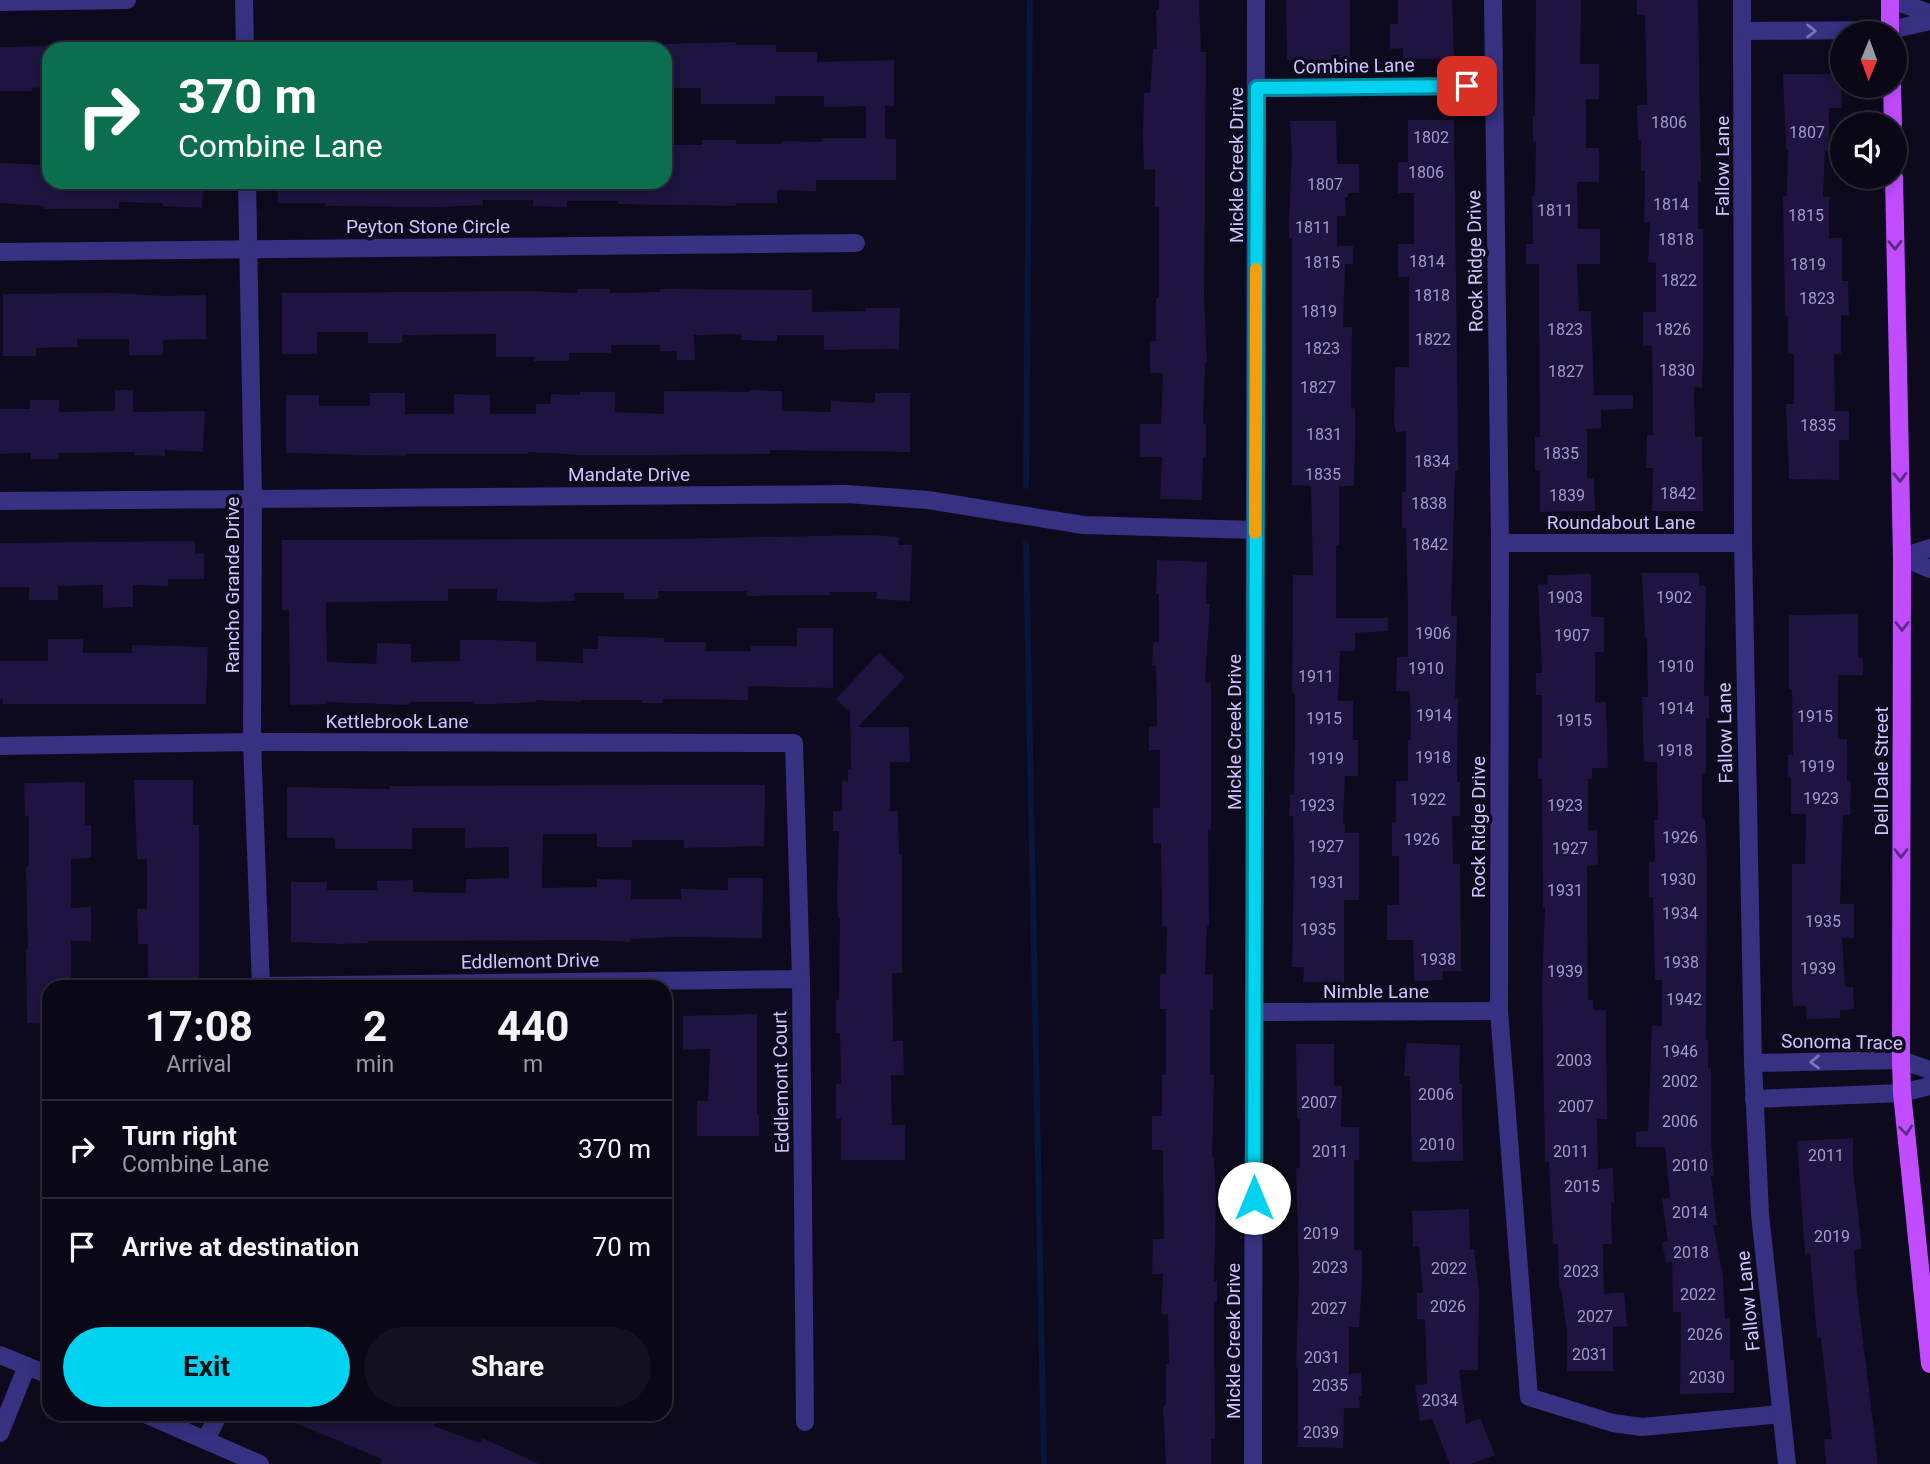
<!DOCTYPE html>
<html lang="en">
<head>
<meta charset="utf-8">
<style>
  :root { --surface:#0a0816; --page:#13111f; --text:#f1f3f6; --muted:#999aa1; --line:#2a2935; --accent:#00d2f0 }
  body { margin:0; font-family:Roboto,sans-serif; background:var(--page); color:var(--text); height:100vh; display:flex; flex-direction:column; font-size:26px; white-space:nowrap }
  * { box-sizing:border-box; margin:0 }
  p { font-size:23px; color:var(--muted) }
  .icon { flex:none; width:38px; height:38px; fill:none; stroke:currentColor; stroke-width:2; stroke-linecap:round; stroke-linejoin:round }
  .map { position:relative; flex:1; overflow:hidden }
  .panel { position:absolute; left:42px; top:980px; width:630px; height:441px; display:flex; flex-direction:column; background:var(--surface); border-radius:21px; box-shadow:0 4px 18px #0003,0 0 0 2px var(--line) }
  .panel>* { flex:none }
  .hud { position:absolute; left:42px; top:42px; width:630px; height:147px; border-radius:21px; box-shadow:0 4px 18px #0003,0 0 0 2px var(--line); background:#0b6e4f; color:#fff; overflow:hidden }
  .needle { width:46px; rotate:181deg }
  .controls { position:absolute; left:1830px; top:21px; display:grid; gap:14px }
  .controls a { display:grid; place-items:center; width:77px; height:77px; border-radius:50%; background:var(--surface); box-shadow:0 4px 18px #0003,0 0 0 2px var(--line); font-size:35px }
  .pin { position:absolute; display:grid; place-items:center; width:60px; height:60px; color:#fff; margin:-30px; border-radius:14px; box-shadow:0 4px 10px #0006 }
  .me { position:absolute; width:77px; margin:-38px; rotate:0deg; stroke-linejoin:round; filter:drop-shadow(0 0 5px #0008) }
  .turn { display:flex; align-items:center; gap:24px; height:147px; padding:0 21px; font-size:32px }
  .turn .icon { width:91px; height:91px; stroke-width:2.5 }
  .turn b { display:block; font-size:49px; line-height:60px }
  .eta { display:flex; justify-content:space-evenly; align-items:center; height:119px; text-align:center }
  .eta b { font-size:42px; font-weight:700; line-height:49px }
  .action { display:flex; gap:14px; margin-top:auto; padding:14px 21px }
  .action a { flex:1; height:80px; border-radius:42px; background:var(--accent); color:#111; font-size:28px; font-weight:700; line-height:80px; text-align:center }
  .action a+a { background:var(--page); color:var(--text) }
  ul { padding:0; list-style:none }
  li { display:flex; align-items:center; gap:21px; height:98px; padding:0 21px; border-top:2px solid var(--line) }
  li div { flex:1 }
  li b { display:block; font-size:26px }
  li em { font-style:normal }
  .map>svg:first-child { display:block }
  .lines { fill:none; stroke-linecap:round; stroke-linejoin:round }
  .stream { stroke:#05173b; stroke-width:6 }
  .building { fill:#1e143f }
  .minor { stroke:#363180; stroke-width:18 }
  .major { stroke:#c14cff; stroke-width:18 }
  .oneway { stroke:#7a74b9 }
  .oneway2 { stroke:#5e2883 }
  .route-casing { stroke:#00889c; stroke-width:18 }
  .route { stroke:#00d2f0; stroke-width:12 }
  .slow { stroke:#f59e0b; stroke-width:12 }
  .labels { text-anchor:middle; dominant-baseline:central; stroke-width:7; stroke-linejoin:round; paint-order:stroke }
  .number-label { font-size:16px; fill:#a299cf }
  .street-label { font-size:19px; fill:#cec5ff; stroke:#0d0a1d }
</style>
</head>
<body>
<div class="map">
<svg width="1930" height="1464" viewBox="0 0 1930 1464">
  <rect width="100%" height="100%" fill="#0d0a1d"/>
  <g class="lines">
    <g class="stream">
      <path d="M1026 486 1030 0"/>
      <path d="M1026 543 1044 1464"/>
    </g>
  </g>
  <g class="building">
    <path d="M1159 0H1199L1201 52H1206L1204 298 1207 362H1205L1203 424H1206V457H1203L1202 500 1160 499 1162 457H1140V424H1161L1163 373H1150V341H1156V298H1159V207H1155V169L1144 170 1143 135 1144 93H1150L1153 49H1157L1156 10H1159Z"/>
    <path d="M1286 0H1350V60H1287Z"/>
    <path d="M1398 0H1452L1454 58 1403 59V48L1390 49V24H1398Z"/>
    <path d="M1536 0H1581L1580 64H1599V99H1586V148H1599V182H1577L1578 229H1600V264H1577L1579 311H1591L1594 395H1633V409L1601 410V428L1587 429V478H1594L1595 511 1540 512V470H1535V437H1540L1539 264H1526V244H1533L1532 196H1535L1536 141H1533V116H1535Z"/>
    <path d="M1637 0H1698L1701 181H1698V229H1703V353L1702 388 1694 387 1695 437H1702L1703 511H1652L1653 468H1646L1647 435H1653L1652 346H1643V312H1656V263L1648 262 1650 222H1644L1645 171H1641V140H1638L1637 105H1647L1646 57 1645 15H1637Z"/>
    <path d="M736 42V45H776V52H817V62L894 60V106H885V139H896V180H816V191L777 190V203H736V206L618 204V201H567V207L533 206V200H483V205L442 207 325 206V203H278V182H665V145H702V140H736V144H781L782 141 822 142 821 138H866V106L824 107V96H775V104H701V88H665V44Z"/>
    <path d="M49 46V87L32 88V91H0V47Z"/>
    <path d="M1783 74H1841L1842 108H1829V151H1825L1823 197H1829V238H1842V281H1848L1849 315H1841V354H1834L1835 411H1849V440H1839V480L1789 479 1786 404H1794V354H1788V316H1785L1783 196H1787L1788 150H1786Z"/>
    <path d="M1408 120H1454L1458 443V471H1455L1451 616H1457L1455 698 1458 697 1457 782H1460V816H1452L1453 864H1460L1461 971H1443V980L1414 981 1413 940H1387V905H1399V856H1392V822H1396V781H1408V740H1411L1410 692 1396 691 1397 657H1408V610L1406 528H1402V492H1406V431L1396 432 1394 423 1395 367H1409V277H1398V244H1414V193H1398V162H1408Z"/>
    <path d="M1290 121H1336L1337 164H1359V193H1348V197H1345L1346 216H1337V246H1353V264H1345L1343 327H1352L1351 409 1355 408V444L1354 486H1339V546H1336V618H1388V631L1355 633V651H1340L1338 701H1353V740H1358V776H1345L1343 824H1345V833H1359V900H1344V983L1303 982 1304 967H1292L1294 858 1293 816H1289L1290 795H1294L1295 740V693H1292L1293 575H1313L1311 486 1292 485V238H1289V217L1292 155Z"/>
    <path d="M0 163 49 165V182H203L202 208 163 206V203L119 202V209H44V206L0 203Z"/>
    <path d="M577 289H610V293L660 292V289L812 290V312L865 311V308H900L899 349 824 350V335H777V341L741 340V334L694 335 695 360H677V351H660V345H611V353H569V361H534V357H496V334L402 335V343H368V332H317V354H282V293L526 291 577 293Z"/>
    <path d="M115 293 163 296 206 295V339L163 340V355H129V339H77V347L36 348V356H3V294Z"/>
    <path d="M115 390H133V412L205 411 203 452 165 450V456L135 455V452L59 453V459H31V453L0 454V409H30V400H59V412L115 411Z"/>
    <path d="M749 390 782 391V411L831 412V401L875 403V393H910V452L770 450V454L641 455H581L528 452V454H405V456L286 453V395H319V406H370V393H405V414H454V394L490 395V414H536V404H551V394L580 395V392H615V412L664 414V391L749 392Z"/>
    <path d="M870 535 899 537 898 545H912L910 601 876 599 877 592H829V595L747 596V591H658V599H624V593H574L575 601 540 602 497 601V589H448V601L326 602 327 662 376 664 377 643 411 644V662L460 661V640H494L536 642V661L583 663V649H598V636L664 638V642H706V651H751V646H797V628H833V688L748 686V700L663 699V703H642V700H581V702L536 700V702L495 704H473V702H409V705L327 702V704L290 705 289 610H282V540L662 539Z"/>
    <path d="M195 541V554H204V579H168V586L133 585V607L103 608V585L58 586V600H29V587H0V543Z"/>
    <path d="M1157 560 1207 562 1206 604H1210L1205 683H1211V829H1208L1209 926H1207L1205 974H1213V1009H1210V1075H1214L1212 1157H1214L1216 1200 1214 1281H1217V1302H1214L1215 1439H1211V1464H1166L1163 1405H1166V1364H1169L1168 1314H1161L1163 1274H1152L1153 1239H1164L1163 1150H1152V1116H1162V1075H1166V1009H1160V974H1166L1167 926H1162L1161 843H1153V808H1160V750H1149V726H1157L1156 666 1152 665 1153 642H1159V594H1156Z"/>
    <path d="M1642 573H1699V586H1706L1704 696H1709V718H1706V773H1702V819H1705L1707 862 1706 1040H1708V1069L1711 1068V1141L1714 1176H1711L1717 1225H1713L1723 1276 1725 1318H1730V1360H1734V1393L1680 1394 1681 1312H1673L1672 1262 1666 1263 1662 1242 1668 1241 1662 1199 1670 1198 1665 1147H1636V1132L1648 1131 1652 1026H1662V980H1655L1653 897H1649V862H1655L1654 820H1658L1657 773V762H1644L1642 697H1648L1647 638H1645Z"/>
    <path d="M1591 574V617H1604V652H1595V702H1606L1608 768H1592V779H1588V830H1597L1598 865 1587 866 1588 1000H1593V1010H1606L1607 1119H1597L1598 1169 1613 1168 1614 1203H1611L1612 1244H1603L1604 1294 1624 1292 1627 1326 1613 1327V1371H1567V1331L1561 1289H1559L1558 1244H1553L1549 1162H1545L1542 986 1545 907H1543L1542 779H1538V758H1542V695H1536V673H1542L1538 584 1547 585 1548 575Z"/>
    <path d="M1858 614V658H1863V675H1838V739H1847V781H1851L1850 815H1843L1840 904H1854V938H1842L1845 987H1853L1854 1009 1840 1010V1018L1807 1019 1806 1006H1793L1792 989V864H1805L1806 814H1791V777H1788V755H1793L1792 690H1789V615Z"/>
    <path d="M48 639H83V653H132V645L208 647 206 704H3V699H0V661H48Z"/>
    <path d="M879 653 905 677 858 727H909L910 762H890V811H898L899 854H902V973H892L893 1041H903L904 1075H891L892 1125H905V1160H841V1118H836V1084H841L840 1033H836V1000H839L840 917 838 918 837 896 839 831H833V811H842V781L848 782V769H851L850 712 836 699Z"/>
    <path d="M134 780H193V825H199V985H148V944H138L137 909H147V859H137Z"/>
    <path d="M85 782V825H91V858L71 859V908L91 907V941H71V983H49V1024L27 1023 26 949H28L26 867H29V816H25L24 783Z"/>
    <path d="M684 785H765L764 846 684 848V840H632V847H597V834H543L542 888 597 887V879L631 880V899H681V889L728 890V878H763L762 938 674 937 630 939V942L595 940 368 941V943L343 944 291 942V882H327V890H377V881L413 880V892L466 893V879L509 878V847L465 848V828H412V849H335V838H287V787L390 789V786Z"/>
    <path d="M757 1014V1115H759V1136H697V1101H708L710 1049 683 1050V1016Z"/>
    <path d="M1406 1043 1460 1045 1459 1084H1462L1463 1161 1412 1162 1410 1076H1404Z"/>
    <path d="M1296 1044H1334V1086H1342L1341 1127H1359V1160H1354V1250H1362V1284L1359 1327H1349V1374L1361 1373 1362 1396H1359L1360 1408H1344L1343 1448 1298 1447V1368L1296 1367 1299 1276 1296 1168H1300V1119H1297Z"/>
    <path d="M1853 1138V1169L1862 1249 1854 1250 1857 1293 1878 1464H1826L1824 1439H1832L1821 1338H1817L1810 1253 1805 1254 1797 1141Z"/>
    <path d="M1469 1209 1470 1249H1474L1479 1292 1478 1370H1459L1466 1424 1480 1418 1495 1455 1471 1464H1450L1432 1419 1420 1421 1415 1385 1427 1384 1425 1319H1417V1293H1423L1419 1246H1413L1412 1211Z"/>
    <path d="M273 1414H439L434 1426 480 1443 482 1438 539 1464H380L382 1459Z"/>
  </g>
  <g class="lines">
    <g class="minor">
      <path d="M244 0 245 49"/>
      <path d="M1493 0 1500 543 1499 1011 1529 1397 1613 1423 1642 1427 1781 1414"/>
      <path d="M1742 0 1743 543 1753 1063 1760 1214 1787 1464"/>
      <path d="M1890 0 1930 13"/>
      <path d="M0 2 127 0"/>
      <path d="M1743 31 1890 30 1930 21"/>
      <path d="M1257 88 1493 86"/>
      <path d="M247 182 253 498 252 742 261 987"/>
      <path d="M0 252 856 243"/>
      <path d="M0 501 847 494 928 500 1083 525 1255 530"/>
      <path d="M1500 543H1743"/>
      <path d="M1902 557 1930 569"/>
      <path d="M1902 557 1930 548"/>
      <path d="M0 746 252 742 794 743 801 979 805 1422"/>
      <path d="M261 986 801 979"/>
      <path d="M1254 1012 1499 1011"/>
      <path d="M1753 1063 1901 1060 1930 1070"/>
      <path d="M1754 1099 1902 1093 1930 1086"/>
      <path d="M0 1355 49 1375"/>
      <path d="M145 1414 260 1464"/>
      <path d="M0 1433 27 1366"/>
      <path d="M206 1439 219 1414"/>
      <path d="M1253 1464 1256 0"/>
    </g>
    <g class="major">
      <path d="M1890 0V33"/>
      <path d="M1892 86 1893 124"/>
      <path d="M1894 177 1902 557 1901 1060 1902 1093 1930 1364"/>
    </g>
  </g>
  <defs><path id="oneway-chevron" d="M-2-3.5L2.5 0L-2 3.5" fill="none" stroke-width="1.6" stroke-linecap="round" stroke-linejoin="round" transform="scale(1.75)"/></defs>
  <g class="oneway">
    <use href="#oneway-chevron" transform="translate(1811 31)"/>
    <use href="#oneway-chevron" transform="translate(1815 1062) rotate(179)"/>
  </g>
  <g class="oneway2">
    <use href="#oneway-chevron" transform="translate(1895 245) rotate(89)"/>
    <use href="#oneway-chevron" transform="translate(1900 477) rotate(89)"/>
    <use href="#oneway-chevron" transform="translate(1902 626) rotate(90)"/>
    <use href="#oneway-chevron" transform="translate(1901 853) rotate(90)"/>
    <use href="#oneway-chevron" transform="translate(1906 1130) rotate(84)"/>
  </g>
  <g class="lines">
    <g class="route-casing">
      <path id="route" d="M1254 1198 1257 88 1467 86"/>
    </g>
    <use href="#route" class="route"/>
    <path class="slow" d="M1255 533 1256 269"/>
  </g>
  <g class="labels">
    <g class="number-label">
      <text x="1669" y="122">1806</text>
      <text x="1807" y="132">1807</text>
      <text x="1431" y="137">1802</text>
      <text x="1426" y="172">1806</text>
      <text x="1325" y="184">1807</text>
      <text x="1671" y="204">1814</text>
      <text x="1555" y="210">1811</text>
      <text x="1806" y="215">1815</text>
      <text x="1313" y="227">1811</text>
      <text x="1676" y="239">1818</text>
      <text x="1427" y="261">1814</text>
      <text x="1322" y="262">1815</text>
      <text x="1808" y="264">1819</text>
      <text x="1679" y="280">1822</text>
      <text x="1432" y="295">1818</text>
      <text x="1817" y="298">1823</text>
      <text x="1319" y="311">1819</text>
      <text x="1565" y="329">1823</text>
      <text x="1673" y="329">1826</text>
      <text x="1433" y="339">1822</text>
      <text x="1322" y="348">1823</text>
      <text x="1677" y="370">1830</text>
      <text x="1566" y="371">1827</text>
      <text x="1318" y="387">1827</text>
      <text x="1818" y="425">1835</text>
      <text x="1324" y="434">1831</text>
      <text x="1561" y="453">1835</text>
      <text x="1432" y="461">1834</text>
      <text x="1323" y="474">1835</text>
      <text x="1678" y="493">1842</text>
      <text x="1567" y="495">1839</text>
      <text x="1429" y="503">1838</text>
      <text x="1430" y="544">1842</text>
      <text x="1565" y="597">1903</text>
      <text x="1674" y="597">1902</text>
      <text x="1433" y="633">1906</text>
      <text x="1572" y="635">1907</text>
      <text x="1676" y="666">1910</text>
      <text x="1426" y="668">1910</text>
      <text x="1316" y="676">1911</text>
      <text x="1676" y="708">1914</text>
      <text x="1434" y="715">1914</text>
      <text x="1815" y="716">1915</text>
      <text x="1324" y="718">1915</text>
      <text x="1574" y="720">1915</text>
      <text x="1675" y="750">1918</text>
      <text x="1433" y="757">1918</text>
      <text x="1326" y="758">1919</text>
      <text x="1817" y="766">1919</text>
      <text x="1821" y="798">1923</text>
      <text x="1428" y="799">1922</text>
      <text x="1317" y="805">1923</text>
      <text x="1565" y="805">1923</text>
      <text x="1680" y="837">1926</text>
      <text x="1422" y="839">1926</text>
      <text x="1326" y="846">1927</text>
      <text x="1570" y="848">1927</text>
      <text x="1678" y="879">1930</text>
      <text x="1327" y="882">1931</text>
      <text x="1565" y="890">1931</text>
      <text x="1680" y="913">1934</text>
      <text x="1823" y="921">1935</text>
      <text x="1318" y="929">1935</text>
      <text x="1438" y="959">1938</text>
      <text x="1681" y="962">1938</text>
      <text x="1818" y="968">1939</text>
      <text x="1565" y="971">1939</text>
      <text x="1684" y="999">1942</text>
      <text x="1680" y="1051">1946</text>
      <text x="1574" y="1060">2003</text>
      <text x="1680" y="1081">2002</text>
      <text x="1436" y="1094">2006</text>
      <text x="1319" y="1102">2007</text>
      <text x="1576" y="1106">2007</text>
      <text x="1680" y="1121">2006</text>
      <text x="1437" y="1144">2010</text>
      <text x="1330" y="1151">2011</text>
      <text x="1571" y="1151">2011</text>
      <text x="1826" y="1155">2011</text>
      <text x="1690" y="1165">2010</text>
      <text x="1582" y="1186">2015</text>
      <text x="1690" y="1212">2014</text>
      <text x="1321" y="1233">2019</text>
      <text x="1832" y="1236">2019</text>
      <text x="1691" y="1252">2018</text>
      <text x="1330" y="1267">2023</text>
      <text x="1449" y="1268">2022</text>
      <text x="1581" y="1271">2023</text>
      <text x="1698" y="1294">2022</text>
      <text x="1448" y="1306">2026</text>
      <text x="1329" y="1308">2027</text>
      <text x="1595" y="1316">2027</text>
      <text x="1705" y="1334">2026</text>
      <text x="1590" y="1354">2031</text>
      <text x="1322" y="1357">2031</text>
      <text x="1707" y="1377">2030</text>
      <text x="1330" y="1385">2035</text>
      <text x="1440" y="1400">2034</text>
      <text x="1321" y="1432">2039</text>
    </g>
    <g class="street-label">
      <text transform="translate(1354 66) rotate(-1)">Combine Lane</text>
      <text transform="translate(1236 165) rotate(-90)">Mickle Creek Drive</text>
      <text transform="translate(1722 166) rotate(-90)">Fallow Lane</text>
      <text x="428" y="226">Peyton Stone Circle</text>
      <text transform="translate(1475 261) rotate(-91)">Rock Ridge Drive</text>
      <text x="629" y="474">Mandate Drive</text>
      <text x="1621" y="522">Roundabout Lane</text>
      <text transform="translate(232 585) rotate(-90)">Rancho Grande Drive</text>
      <text x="397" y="721">Kettlebrook Lane</text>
      <text transform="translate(1234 732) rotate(-90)">Mickle Creek Drive</text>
      <text transform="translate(1725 733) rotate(-91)">Fallow Lane</text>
      <text transform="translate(1881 771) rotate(-90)">Dell Dale Street</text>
      <text transform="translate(1478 827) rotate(-90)">Rock Ridge Drive</text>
      <text transform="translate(530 961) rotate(-1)">Eddlemont Drive</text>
      <text x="1376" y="991">Nimble Lane</text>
      <text transform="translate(1842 1042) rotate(1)">Sonoma Trace</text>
      <text transform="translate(781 1082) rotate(-91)">Eddlemont Court</text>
      <text transform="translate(1748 1301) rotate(-96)">Fallow Lane</text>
      <text transform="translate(1233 1341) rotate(-90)">Mickle Creek Drive</text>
    </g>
  </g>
</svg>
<div class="controls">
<a><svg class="needle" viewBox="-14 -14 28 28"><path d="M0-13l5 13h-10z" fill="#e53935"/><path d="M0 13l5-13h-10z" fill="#999aa1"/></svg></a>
<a><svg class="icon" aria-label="sound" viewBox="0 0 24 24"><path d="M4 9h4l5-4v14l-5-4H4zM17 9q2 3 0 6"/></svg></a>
</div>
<div class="pin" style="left:1467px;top:86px;background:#d93025"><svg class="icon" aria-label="arrive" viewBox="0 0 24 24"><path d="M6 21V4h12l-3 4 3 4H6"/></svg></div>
<svg class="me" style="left:1254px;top:1198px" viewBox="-20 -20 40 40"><circle r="19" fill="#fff"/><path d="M0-13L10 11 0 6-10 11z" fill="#00d2f0"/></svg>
<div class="hud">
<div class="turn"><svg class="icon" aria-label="right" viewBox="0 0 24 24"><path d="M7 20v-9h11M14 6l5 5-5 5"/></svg><div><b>370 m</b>Combine Lane</div></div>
</div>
<section class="panel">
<div class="eta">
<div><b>17:08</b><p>Arrival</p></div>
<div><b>2</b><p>min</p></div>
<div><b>440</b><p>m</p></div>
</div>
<ul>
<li><svg class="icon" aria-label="right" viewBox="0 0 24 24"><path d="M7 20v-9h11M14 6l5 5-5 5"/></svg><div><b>Turn right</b><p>Combine Lane</p></div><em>370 m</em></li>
<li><svg class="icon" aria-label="arrive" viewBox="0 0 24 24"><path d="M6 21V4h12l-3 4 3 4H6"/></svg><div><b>Arrive at destination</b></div><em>70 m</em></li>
</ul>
<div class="action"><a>Exit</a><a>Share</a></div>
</section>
</div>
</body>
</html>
